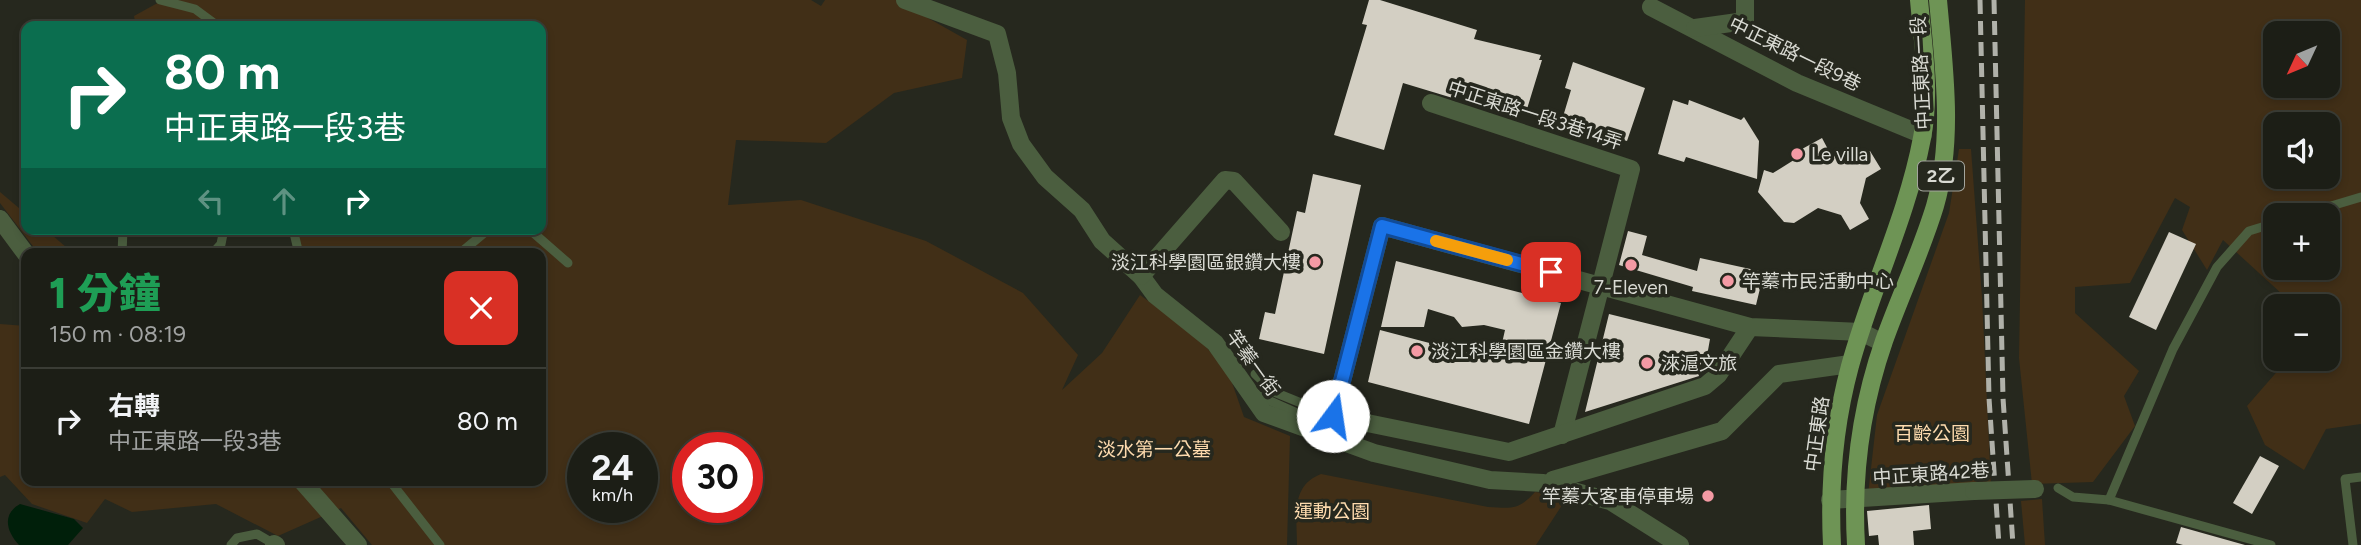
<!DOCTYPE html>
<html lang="zh-TW">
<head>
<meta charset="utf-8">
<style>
  :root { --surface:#1c1e16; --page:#292b23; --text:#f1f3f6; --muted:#a0a2a1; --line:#3a3c35 }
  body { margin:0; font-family:Figtree,"Noto Sans TC",sans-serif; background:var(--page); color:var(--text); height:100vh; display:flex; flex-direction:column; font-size:26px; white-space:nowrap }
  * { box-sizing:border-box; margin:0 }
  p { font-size:23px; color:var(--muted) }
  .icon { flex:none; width:38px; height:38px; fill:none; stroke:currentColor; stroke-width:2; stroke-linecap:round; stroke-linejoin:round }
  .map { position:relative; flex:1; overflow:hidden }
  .details { position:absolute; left:21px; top:248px; width:525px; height:238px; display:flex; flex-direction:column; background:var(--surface); border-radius:14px; box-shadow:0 4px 10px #0003,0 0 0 2px var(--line) }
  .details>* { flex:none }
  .guide { position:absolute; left:21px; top:21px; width:525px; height:214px; border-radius:14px; box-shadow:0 4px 10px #0003,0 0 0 2px var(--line); background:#0b6e4f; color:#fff; overflow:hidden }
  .needle { width:46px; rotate:226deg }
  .fabs { position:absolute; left:2263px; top:21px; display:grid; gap:14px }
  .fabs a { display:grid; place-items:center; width:77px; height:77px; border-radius:14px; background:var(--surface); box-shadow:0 4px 10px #0003,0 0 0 2px var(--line); font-size:35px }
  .speed { position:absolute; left:567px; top:432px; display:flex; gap:14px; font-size:35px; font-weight:700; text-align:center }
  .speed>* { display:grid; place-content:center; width:91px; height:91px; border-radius:50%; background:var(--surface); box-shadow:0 4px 10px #0003,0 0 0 2px var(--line); line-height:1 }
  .speed small { font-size:18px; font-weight:400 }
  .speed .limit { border:10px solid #d22; background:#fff; color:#111 }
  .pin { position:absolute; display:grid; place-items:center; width:60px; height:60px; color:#fff; margin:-30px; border-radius:14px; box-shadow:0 4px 10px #0006 }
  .me { position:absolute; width:77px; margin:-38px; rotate:14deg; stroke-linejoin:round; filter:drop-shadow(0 0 5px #0008) }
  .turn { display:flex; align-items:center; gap:24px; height:147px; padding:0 28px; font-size:32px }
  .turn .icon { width:91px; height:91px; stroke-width:2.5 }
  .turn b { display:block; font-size:49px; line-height:60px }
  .lanes { display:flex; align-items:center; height:66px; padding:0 28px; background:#0003; justify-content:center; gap:35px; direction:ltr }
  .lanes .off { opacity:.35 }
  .round { display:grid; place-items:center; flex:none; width:74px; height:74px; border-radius:14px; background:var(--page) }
  .headline { display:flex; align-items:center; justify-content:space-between; height:119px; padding:0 28px }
  h1 { font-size:42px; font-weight:800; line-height:52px; color:#1e9e55 }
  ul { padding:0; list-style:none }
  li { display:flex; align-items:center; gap:21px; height:105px; padding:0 28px; border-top:2px solid var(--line) }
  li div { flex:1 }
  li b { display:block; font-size:26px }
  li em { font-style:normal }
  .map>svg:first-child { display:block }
  .green { fill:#412f17; fill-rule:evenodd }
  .water { fill:#001f0a }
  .building { fill:#d3cfc3 }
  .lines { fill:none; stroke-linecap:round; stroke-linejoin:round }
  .service { stroke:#4b5e3f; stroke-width:9 }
  .minor { stroke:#4b5e3f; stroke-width:18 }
  .tertiary { stroke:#4b5e3f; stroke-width:18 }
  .primary { stroke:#6e9455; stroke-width:18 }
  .rail { stroke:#b0b1a9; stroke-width:5; stroke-dasharray:14 7; stroke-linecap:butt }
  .minor-bridge { stroke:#4b5e3f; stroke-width:18 }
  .route-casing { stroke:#114b97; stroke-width:18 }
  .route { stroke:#1a73e8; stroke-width:12 }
  .slow { stroke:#f59e0b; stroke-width:12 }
  .poi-dot { fill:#f49aa4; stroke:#26281e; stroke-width:2.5 }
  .labels { text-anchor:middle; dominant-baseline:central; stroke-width:7; stroke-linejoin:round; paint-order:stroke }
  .shield { fill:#26281e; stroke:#a3a59d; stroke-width:2 }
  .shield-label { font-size:18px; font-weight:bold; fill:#d9dad3 }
  .street-label { font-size:19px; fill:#d9dad3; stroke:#26281e }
  .poi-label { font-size:19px; fill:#d9dad3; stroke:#26281e; text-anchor:start }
  .park-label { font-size:19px; fill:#fedbae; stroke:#26281e }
</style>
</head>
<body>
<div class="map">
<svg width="2361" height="545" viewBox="0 0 2361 545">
  <rect width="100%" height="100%" fill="#26281e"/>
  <g class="green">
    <path d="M163 0H811L821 6 825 0H896L967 40 962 78 894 93 826 143 736 140 728 205 801 200 926 241 1023 293 1078 355 1062 390 1102 353 1140 295 1198 337 1229 374 1244 417 1290 436 1287 545H372L341 508 278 536 216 504 132 512 105 499 87 523 32 504 5 475 0 477V324L26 326V481H541V254H297L300 229H541V26H136L134 16ZM583 448H642V508H583ZM688 448H747V508H688Z"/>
    <path d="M2025 0H2361V424L2326 429 2304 470 2265 445 2247 406 2288 359H2328V306H2295L2223 240 2207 270 2182 230 2190 207 2175 198 2130 283 2075 287V313L2139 371 2124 396 2135 426 2093 482 2032 484 2019 358ZM2275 33H2328V86H2275ZM2275 124H2328V177H2275ZM2275 215H2328V268H2275Z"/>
    <path d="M1959 149H1971L1982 297 1991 486 1868 495 1877 415 1949 213Z"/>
    <path d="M0 192 26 214V229H45L74 254H39L0 203Z"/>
    <path d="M1321 474 1488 507C1511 508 1518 511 1535 492L1568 496 1536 545H1297C1297 517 1290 486 1321 474Z"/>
    <path d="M2042 499 2045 545H2025L2021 501Z"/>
  </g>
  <path class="water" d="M20 504 74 519 83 528 68 545H19C6 531 2 514 20 504Z"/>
  <g class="building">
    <path d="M1369 0H1380L1477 30 1474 39 1541 55 1539 60H1542L1527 109 1458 92 1456 99 1403 83 1384 150 1334 135 1367 25 1362 24Z"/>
    <path d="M1573 62 1645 88 1627 141 1584 128 1583 132 1568 128 1569 122 1562 120 1571 90 1565 88Z"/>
    <path d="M1673 100 1688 105 1689 100 1741 120 1744 117 1759 141 1757 179 1686 157 1684 162 1658 154Z"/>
    <path d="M1822 138 1831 155 1855 160 1870 151 1881 169 1866 178 1860 203 1869 219 1850 230 1841 215 1818 208 1794 223 1784 222 1758 192 1764 170 1773 173 1805 153 1802 149Z"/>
    <path d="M1313 174 1361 185 1324 354 1259 339 1265 312 1275 314 1297 211 1305 213Z"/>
    <path d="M1628 231 1647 236 1642 255 1697 271 1700 258 1764 272 1756 305 1692 291 1693 287 1619 265Z"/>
    <path d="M2169 232 2196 244 2156 330 2129 317Z"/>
    <path d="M1396 261 1561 303 1529 424 1368 382 1380 330 1498 361 1505 330 1484 325 1462 327 1454 317 1428 309 1424 327H1381Z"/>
    <path d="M1609 314 1710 339 1707 356 1697 369 1699 376 1585 412Z"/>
    <path d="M2260 456 2279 466 2252 514 2233 503Z"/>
    <path d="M1929 505 1931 529 1913 531 1914 545H1879L1878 535 1869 536 1867 511Z"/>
    <path d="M2181 527 2245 545H2183L2176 543Z"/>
  </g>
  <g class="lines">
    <g class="service">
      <path d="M160 0 195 9 218 26"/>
      <path d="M2301 215 2361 197"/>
      <path d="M293 229 299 254"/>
      <path d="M529 229 568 263"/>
      <path d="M122 254 123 229"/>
      <path d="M212 254 221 244 224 229"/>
      <path d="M459 254 489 229"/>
      <path d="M1255 374 1274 392 1333 416 1313 420 1259 396"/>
      <path d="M390 481 440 545"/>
      <path d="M2058 488 2073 497 2109 500 2271 545"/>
      <path d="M2109 500 2173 349 2217 267 2249 231 2275 223"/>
      <path d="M231 545 237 538 257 534 274 544"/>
      <path d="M2353 545 2345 479 2361 477"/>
    </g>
    <g class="minor">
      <path d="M905 0 997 34 1007 73 1011 118 1021 144 1045 177 1082 210 1102 241 1141 276 1155 295 1215 343 1264 413 1374 453 1490 480 1543 483 1610 501 1680 545"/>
      <path d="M1651 7 1797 83 1923 135"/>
      <path d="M1695 28 1745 21V0"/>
      <path d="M1431 103 1631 169 1562 435"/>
      <path d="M1141 276 1225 180 1234 181 1281 232"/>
      <path d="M1750 327 1718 375 1705 386 1509 452 1333 416 1382 226 1750 327 1861 332 1883 343"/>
      <path d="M1553 480 1722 431 1779 374 1850 364"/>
      <path d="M1830 500 1974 491"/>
      <path d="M274 544 276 545"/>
    </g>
    <g class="tertiary">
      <path d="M0 219 26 254"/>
      <path d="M302 481 358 545"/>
    </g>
    <g class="primary">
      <path d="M1832 545C1829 484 1834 425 1850 366 1871 289 1907 217 1922 138 1931 93 1923 45 1919 0"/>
      <path d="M1856 545C1852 476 1861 407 1884 341 1900 296 1921 252 1935 206 1954 139 1944 68 1938 0"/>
    </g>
    <g class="rail">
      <path d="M1980 0 1989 398 1999 545"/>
      <path d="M1994 0 2003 398 2013 545"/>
    </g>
    <path class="minor-bridge" d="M1974 491 2035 489"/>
  </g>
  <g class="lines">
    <g class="route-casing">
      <path id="route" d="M1333 416 1382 226 1551 272"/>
    </g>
    <use href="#route" class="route"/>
    <path class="slow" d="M1436 241 1507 260"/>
  </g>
  <g class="poi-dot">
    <circle cx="1797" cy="154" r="7"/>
    <circle cx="1315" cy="262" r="7"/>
    <circle cx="1631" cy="265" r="7"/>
    <circle cx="1728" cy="281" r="7"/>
    <circle cx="1417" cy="351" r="7"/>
    <circle cx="1647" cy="363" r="7"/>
    <circle cx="1708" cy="496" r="7"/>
  </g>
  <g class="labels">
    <rect class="shield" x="1918" y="161.5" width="46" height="29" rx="5"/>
    <g class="shield-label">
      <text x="1941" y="176">2乙</text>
    </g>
    <g class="street-label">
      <text transform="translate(1795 54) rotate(26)">中正東路一段9巷</text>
      <text transform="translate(1921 73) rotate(-93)">中正東路一段</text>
      <text transform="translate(1535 115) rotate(18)">中正東路一段3巷14弄</text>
      <text transform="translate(1253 363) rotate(54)">竿蓁一街</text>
      <text transform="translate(1817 434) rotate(-82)">中正東路</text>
      <text transform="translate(1931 474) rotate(-4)">中正東路42巷</text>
    </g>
    <g class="poi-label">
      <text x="1811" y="154">Le villa</text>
      <text x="1301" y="262" text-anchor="end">淡江科學園區銀鑽大樓</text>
      <text x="1742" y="281">竿蓁市民活動中心</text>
      <text x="1631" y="287" text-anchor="middle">7-Eleven</text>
      <text x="1431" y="351">淡江科學園區金鑽大樓</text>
      <text x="1661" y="363">淶滬文旅</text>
      <text x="1694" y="496" text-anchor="end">竿蓁大客車停車場</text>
    </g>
    <g class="park-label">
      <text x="1932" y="433">百齡公園</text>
      <text x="1154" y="449">淡水第一公墓</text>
      <text x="1332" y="511">運動公園</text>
    </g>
  </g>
</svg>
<div class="fabs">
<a><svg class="needle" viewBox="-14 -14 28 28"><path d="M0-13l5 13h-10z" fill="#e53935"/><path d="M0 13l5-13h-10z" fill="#a0a2a1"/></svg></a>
<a><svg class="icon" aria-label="sound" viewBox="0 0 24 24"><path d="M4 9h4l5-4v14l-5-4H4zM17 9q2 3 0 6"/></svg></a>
<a>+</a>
<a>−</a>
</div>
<div class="speed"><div>24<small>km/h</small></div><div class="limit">30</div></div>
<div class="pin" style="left:1551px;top:272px;background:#d93025"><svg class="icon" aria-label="arrive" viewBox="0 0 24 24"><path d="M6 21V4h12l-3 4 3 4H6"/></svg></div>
<svg class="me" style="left:1333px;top:416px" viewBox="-20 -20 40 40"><circle r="19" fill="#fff"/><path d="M0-13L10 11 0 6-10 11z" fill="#1a73e8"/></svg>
<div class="guide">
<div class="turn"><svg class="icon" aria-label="right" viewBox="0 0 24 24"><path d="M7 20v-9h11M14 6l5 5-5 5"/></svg><div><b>80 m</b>中正東路一段3巷</div></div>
<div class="lanes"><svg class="icon off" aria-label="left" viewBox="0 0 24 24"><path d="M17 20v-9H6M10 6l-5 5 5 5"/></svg><svg class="icon off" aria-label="ahead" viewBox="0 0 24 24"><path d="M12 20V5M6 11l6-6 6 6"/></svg><svg class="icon" aria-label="right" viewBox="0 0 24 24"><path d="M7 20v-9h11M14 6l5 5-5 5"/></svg></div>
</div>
<section class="details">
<div class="headline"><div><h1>1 分鐘</h1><p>150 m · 08:19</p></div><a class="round" style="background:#d93025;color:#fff"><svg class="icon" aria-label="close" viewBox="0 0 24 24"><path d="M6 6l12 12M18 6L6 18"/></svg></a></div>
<ul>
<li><svg class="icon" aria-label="right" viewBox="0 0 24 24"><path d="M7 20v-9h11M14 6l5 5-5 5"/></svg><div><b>右轉</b><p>中正東路一段3巷</p></div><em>80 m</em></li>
</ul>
</section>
</div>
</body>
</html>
